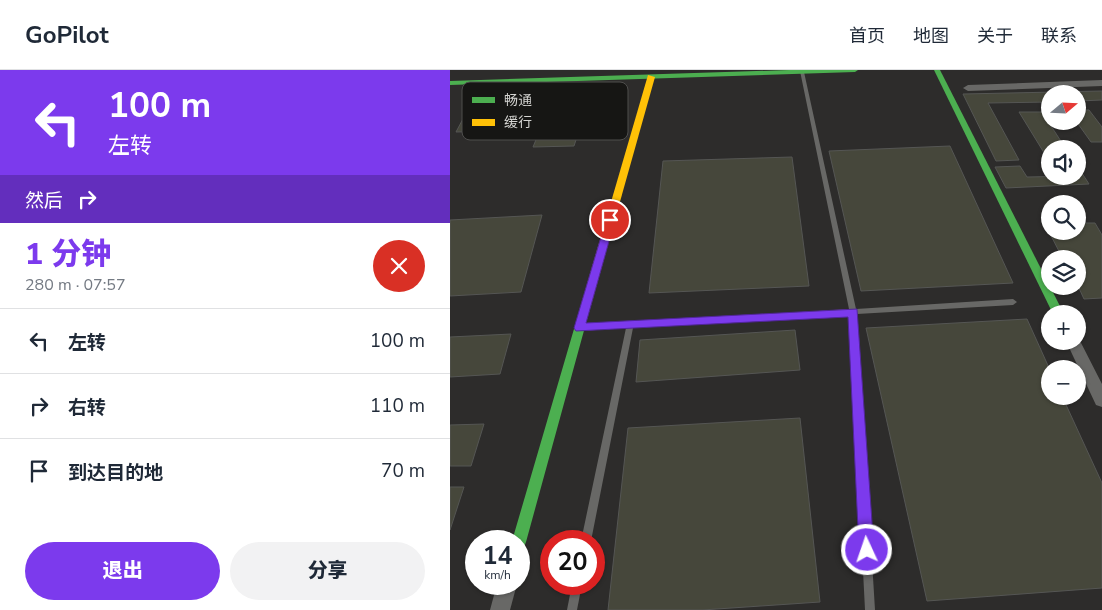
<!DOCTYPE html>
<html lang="zh">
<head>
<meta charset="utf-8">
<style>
  :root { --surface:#fff; --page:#f2f2f3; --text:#1f2937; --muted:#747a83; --line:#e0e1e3; --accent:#7c3aed }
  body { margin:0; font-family:"Nunito Sans","Noto Sans SC",sans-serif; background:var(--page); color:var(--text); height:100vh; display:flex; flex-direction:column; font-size:19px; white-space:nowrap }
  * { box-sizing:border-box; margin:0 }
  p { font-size:16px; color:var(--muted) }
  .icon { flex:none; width:28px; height:28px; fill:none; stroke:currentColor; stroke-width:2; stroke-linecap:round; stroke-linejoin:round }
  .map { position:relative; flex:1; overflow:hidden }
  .panel { display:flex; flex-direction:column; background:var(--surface); width:450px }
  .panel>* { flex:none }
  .guide { background:#7c3aed; color:#fff; overflow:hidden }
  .needle { width:32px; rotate:71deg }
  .buttons { position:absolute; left:591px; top:15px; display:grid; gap:10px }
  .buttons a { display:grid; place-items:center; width:45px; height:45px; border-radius:50%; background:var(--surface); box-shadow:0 1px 4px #0004; font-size:25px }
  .speed { position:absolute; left:15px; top:460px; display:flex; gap:10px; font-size:25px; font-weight:700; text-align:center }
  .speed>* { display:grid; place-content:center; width:65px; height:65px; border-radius:50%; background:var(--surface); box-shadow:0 1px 4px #0004; line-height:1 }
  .speed small { font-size:12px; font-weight:400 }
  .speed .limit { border:8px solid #d22; background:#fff; color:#111 }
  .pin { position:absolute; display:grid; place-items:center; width:42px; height:42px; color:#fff; margin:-21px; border:2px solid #fff; border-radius:50%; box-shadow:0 1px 5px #0007 }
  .me { position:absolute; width:55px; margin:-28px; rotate:357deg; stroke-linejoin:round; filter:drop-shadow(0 0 4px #0008) }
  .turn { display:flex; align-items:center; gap:18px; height:105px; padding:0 25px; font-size:22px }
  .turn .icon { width:65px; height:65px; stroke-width:2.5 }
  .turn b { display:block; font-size:35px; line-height:42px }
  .then { display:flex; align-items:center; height:48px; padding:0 25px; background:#0003; gap:10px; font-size:19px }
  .round { display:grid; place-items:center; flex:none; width:52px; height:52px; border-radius:26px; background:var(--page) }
  .head { display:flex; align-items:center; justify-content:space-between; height:85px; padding:0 25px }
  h1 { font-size:30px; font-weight:800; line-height:38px; color:var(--accent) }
  .primary-button { display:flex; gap:10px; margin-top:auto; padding:10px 25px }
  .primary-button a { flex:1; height:58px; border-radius:30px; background:var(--accent); color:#fff; font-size:20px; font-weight:800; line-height:58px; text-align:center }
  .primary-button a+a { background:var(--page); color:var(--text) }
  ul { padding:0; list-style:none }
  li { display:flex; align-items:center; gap:15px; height:65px; padding:0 25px; border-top:1px solid var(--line) }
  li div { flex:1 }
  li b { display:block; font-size:19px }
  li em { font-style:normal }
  header { display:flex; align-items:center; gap:30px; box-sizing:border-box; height:70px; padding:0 25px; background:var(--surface); border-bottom:1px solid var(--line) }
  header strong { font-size:24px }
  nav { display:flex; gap:28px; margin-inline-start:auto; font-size:18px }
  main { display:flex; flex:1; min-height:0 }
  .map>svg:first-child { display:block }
  .building { fill:#46473b; stroke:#555654 }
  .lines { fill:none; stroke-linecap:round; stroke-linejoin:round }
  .lane { fill:#686866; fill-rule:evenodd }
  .street { fill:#686866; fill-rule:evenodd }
  .fast { fill:#4caf50; fill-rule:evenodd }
  .slow { fill:#ffc107; fill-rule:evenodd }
  .route { fill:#7c3aed; stroke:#51269a }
  .key { fill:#161614; stroke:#4f4f4d; stroke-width:1 }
  .key-label { font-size:14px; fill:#d4d4d1 }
</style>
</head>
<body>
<header>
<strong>GoPilot</strong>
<nav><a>首页</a><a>地图</a><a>关于</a><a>联系</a></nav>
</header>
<main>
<section class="panel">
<div class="guide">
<div class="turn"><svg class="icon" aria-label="left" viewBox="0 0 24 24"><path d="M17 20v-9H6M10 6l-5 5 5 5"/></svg><div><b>100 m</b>左转</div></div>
<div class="then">然后<svg class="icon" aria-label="right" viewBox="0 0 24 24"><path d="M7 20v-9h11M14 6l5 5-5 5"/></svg></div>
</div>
<div class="head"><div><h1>1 分钟</h1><p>280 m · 07:57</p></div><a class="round" style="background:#d93025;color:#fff"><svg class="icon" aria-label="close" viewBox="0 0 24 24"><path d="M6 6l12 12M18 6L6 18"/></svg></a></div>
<ul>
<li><svg class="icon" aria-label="left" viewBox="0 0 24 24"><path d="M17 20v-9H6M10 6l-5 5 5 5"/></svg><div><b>左转</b></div><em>100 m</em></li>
<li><svg class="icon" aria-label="right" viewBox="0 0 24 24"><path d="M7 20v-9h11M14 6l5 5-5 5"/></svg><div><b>右转</b></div><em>110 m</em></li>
<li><svg class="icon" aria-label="arrive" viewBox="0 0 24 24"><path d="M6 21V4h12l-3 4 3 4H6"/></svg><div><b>到达目的地</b></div><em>70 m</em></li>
</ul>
<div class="primary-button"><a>退出</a><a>分享</a></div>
</section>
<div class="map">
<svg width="652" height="540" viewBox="0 0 652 540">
  <rect width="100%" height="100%" fill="#2d2c2b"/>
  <g class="building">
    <path d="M652 21V30L628 31V24H600V32L538 33 569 90 546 91 513 24Z"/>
    <path d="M628 40H639L652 57V72H641L626 51Z"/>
    <path d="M569 42H592L616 79H600V86H596Z"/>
    <path d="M134 45 124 76 83 77 90 60 6 62 14 47Z"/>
    <path d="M500 76 563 213 411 221 379 81Z"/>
    <path d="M342 87 359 216 199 223 213 91Z"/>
    <path d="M570 96 577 107 628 106V97L639 114 556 118 545 97Z"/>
    <path d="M92 145 71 222 0 226V150Z"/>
    <path d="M628 153H645L652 165V228L634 229 628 216V189H613L595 154H600V161H628Z"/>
    <path d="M577 249 600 300V326H612L652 413V518L477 531 416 258Z"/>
    <path d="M345 260 350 300 186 312 190 270Z"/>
    <path d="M61 264 50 304 0 307V267Z"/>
    <path d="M350 348 370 532 252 540H158L178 358Z"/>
    <path d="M34 354 21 396H0V355Z"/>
    <path d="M0 417H14L0 460Z"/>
  </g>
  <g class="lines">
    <g class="lane">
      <path d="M350 1 354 2 406 239 563 229 567 232 563 235 407 244 425 540H415L400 245 183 258 141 471H131L176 258 132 261 128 258 129 256 399 239Z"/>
      <path d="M122 514H132L127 540H117Z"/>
    </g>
    <g class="street">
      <path d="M652 10V16L518 21 513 18 518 15Z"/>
      <path d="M628 267 652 314V337L646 335 616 271H628Z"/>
      <path d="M47 514H67L60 540H40Z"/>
    </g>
    <g class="fast">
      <path d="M339 0H408L405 2 0 15V11Z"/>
      <path d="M484 0H490L614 244H603Z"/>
      <path d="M136 231 141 235 76 472 74 477 69 479V471H62L131 235Z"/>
    </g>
    <path class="slow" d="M198 5 205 7 141 235 136 239 131 235Z"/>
  </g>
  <path class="route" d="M160 147 165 150 136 253 407 239 424 480 422 486 417 488 412 486 409 480 398 247 126 261 124 258 156 150Z"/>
  <rect x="12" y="12" width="166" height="58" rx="8" class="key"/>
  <rect x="22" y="27" width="23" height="6" fill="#4caf50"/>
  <rect x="22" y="49" width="23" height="7" fill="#ffc107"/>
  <g class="key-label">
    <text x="54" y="35">畅通</text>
    <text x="54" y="57">缓行</text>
  </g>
</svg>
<div class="buttons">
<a><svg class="needle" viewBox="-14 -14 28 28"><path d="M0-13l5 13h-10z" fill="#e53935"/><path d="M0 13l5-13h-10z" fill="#747a83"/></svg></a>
<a><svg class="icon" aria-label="sound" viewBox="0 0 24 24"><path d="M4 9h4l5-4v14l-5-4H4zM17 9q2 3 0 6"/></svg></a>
<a><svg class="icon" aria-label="search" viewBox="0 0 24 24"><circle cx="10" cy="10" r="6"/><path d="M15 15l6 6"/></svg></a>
<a><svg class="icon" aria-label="layers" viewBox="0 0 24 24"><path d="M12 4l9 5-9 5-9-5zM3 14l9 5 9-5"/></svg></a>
<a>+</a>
<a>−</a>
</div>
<div class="speed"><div>14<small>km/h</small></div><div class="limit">20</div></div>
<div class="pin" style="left:160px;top:150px;background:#d93025"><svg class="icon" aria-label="arrive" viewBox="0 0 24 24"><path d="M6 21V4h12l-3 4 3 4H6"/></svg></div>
<svg class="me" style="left:417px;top:480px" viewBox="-20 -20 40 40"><circle r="17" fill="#7c3aed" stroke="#fff" stroke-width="3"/><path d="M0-11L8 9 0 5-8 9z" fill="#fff"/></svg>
</div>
</main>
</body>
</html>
